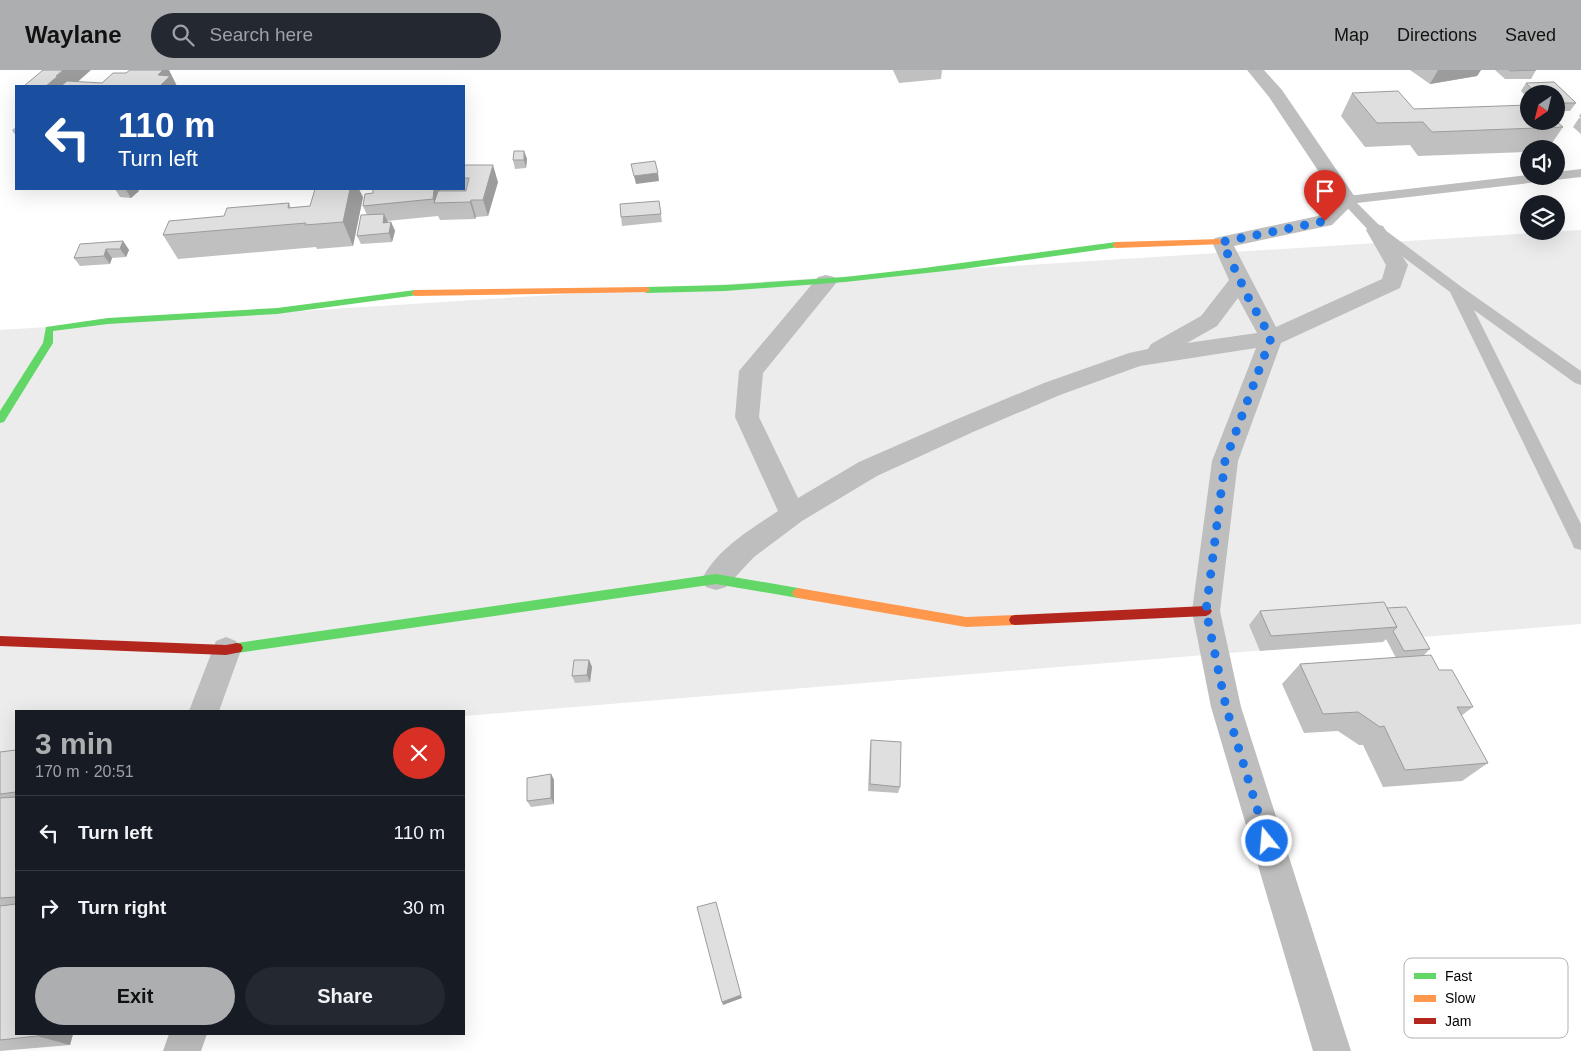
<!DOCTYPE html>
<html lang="en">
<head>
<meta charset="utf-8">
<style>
  :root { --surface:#171b24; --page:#242831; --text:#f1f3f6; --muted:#9ea1a6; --line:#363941; --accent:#adaeaf }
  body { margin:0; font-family:Helvetica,sans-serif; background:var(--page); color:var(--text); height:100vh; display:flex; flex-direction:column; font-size:19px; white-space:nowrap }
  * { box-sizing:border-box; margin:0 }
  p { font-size:16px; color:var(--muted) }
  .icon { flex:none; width:28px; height:28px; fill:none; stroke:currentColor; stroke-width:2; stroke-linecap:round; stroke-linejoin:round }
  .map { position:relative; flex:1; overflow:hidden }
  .details { position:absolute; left:15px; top:640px; width:450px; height:325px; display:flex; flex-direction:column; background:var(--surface); border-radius:0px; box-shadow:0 5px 20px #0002 }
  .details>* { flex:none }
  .top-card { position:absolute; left:15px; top:15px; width:450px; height:105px; border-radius:0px; box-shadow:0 5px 20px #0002; background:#1a4fa0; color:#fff; overflow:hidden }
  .needle { width:32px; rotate:215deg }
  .fabs { position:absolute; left:1520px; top:15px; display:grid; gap:10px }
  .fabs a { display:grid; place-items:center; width:45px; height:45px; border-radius:50%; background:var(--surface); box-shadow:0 5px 20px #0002; font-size:25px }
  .pin { position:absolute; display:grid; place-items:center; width:42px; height:42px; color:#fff; margin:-51px -21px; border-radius:50% 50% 50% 0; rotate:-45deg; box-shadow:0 0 5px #0007 }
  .pin .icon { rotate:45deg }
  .me { position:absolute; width:55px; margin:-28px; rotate:343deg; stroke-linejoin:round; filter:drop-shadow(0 0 4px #0008) }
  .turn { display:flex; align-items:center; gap:18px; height:105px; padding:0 20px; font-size:22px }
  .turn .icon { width:65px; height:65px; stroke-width:2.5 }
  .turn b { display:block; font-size:35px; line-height:42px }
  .round { display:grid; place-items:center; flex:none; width:52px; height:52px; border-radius:26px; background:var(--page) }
  .summary { display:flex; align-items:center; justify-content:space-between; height:85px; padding:0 20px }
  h1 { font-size:30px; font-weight:800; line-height:38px; color:var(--accent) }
  .cta { display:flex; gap:10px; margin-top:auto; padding:10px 20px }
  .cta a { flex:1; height:58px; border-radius:30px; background:var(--accent); color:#111; font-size:20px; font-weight:800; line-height:58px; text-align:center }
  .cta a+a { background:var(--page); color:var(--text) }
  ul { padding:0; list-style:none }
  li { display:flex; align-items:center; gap:15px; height:75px; padding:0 20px; border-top:1px solid var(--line) }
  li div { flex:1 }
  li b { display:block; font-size:19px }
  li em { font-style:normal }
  header { display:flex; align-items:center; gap:30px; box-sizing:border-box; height:70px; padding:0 25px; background:var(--accent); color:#111 }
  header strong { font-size:24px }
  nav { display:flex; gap:28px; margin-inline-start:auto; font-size:18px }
  .search { width:350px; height:45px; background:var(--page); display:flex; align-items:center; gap:12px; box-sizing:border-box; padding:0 18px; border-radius:28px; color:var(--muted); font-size:19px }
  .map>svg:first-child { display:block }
  .green { fill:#ececec }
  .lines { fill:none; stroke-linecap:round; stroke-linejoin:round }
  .lane { fill:#bebebe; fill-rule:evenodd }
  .street { fill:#bebebe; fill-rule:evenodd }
  .fast { fill:#63d668; fill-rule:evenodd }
  .slow { fill:#ff974d; fill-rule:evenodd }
  .jam { fill:#b3261e; fill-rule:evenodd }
  .wall { fill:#c0c0c0 }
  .shaded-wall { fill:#9c9c9c }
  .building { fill:#dfdfdf; stroke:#9c9c9c }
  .route { stroke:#1a73e8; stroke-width:9; stroke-dasharray:0 16.2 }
  .key { fill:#fff; stroke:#b2b2b2; stroke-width:1 }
  .key-label { font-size:14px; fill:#000 }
</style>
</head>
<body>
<header>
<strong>Waylane</strong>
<div class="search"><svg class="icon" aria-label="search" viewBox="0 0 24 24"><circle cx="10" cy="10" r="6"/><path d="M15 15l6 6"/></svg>Search here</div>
<nav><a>Map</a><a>Directions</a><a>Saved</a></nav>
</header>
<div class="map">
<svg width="1581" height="981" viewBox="0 0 1581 981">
  <rect width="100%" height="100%" fill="#fff"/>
  <path class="green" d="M1581 160V554L464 646V641H16V682L0 684V260Z"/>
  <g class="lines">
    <path class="lane" d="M1581 99V107L1357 133 1381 157 1463 218 1581 301V315L1575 313 1474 240 1581 454V480L1574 478 1572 473 1450 222 1371 163 1340 130 1347 126 1529 105 1556 106V102Z"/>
    <g class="street">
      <path d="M1247 0H1264L1282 20 1357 130 1332 155 1234 176 1276 257 1382 209 1386 195 1366 160 1369 156 1376 154 1383 156 1408 195 1400 218 1281 273 1238 391 1220 541 1241 637 1351 981H1313L1211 637 1192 541 1212 391 1256 278 1140 296 1060 325 973 362 877 406 802 451 754 487 726 517 716 520 706 517 702 509C717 479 751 459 778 441L735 347 739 301 818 207 826 205 834 207 837 212 763 303 759 347 798 428 859 392 955 350 1044 313 1129 283 1148 279 1151 274 1201 246 1229 210 1212 172 1215 168 1318 146 1337 129 1269 27ZM1238 228 1257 263 1187 273 1217 256Z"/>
      <path d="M226 567 236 571 241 580 219 641H189L216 571Z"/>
      <path d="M169 964H207L201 981H163Z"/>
    </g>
    <g class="fast">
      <path d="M1116 172 1120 175 1119 177 963 199 845 212 725 221 646 223 642 220 646 217 725 215 845 207 924 198Z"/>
      <path d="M415 220 419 223 418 225 277 244 108 254 53 261V273L4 352 0 353V341L43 273 46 257 108 248 277 238Z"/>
      <path d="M716 504 798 518 802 520 804 523 802 526 798 528 716 514 237 583 233 582 231 578 233 574 237 573Z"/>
    </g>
    <g class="slow">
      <path d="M1222 169 1225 170V174L1116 178 1112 175 1116 172Z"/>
      <path d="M646 217 649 218V222L415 226 411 223 415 220Z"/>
      <path d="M798 518 966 547 1015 545 1019 546 1021 550 1019 554 1015 555 966 557 798 528 794 526 792 523 794 520Z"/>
    </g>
    <g class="jam">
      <path d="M1206 536 1210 538 1212 541 1210 544 1206 546 1015 555 1011 554 1009 550 1011 546 1015 545Z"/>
      <path d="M0 566 226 575 237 573 241 574 243 578 241 582 226 585 0 576Z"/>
    </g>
  </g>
  <g class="wall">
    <path d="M893 0H942L941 9 899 13Z"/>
    <path d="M1410 0H1481L1477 6 1430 14Z"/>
    <path d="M1495 0H1536L1531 9H1505Z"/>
    <path d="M1554 12 1576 33 1570 41H1556V24H1529V29L1521 21 1526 13Z"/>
    <path d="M1352 23 1414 39 1563 57 1548 79H1529V82L1418 86 1410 75 1365 77 1341 46Z"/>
    <path d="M1581 43V64L1573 57 1579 48H1581L1579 46Z"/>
    <path d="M16 57V66L12 60Z"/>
    <path d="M524 81 527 89 526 98 515 99 513 90Z"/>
    <path d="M464 95 498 112 488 146 476 147 475 149 440 150 438 146 387 151 388 153 391 152 395 161 392 172 361 174 357 166 367 145 363 136 373 123V119H464Z"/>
    <path d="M115 119H137L139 121 131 128 120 127Z"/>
    <path d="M363 127 353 176 317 179 316 177 178 189 163 165 224 146 289 133 291 138 310 136Z"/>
    <path d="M659 131 662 152 622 156 621 147Z"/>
    <path d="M123 171 129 180 126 187 112 188 110 194 80 196 74 188Z"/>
    <path d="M1387 538 1430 579 1423 586 1439 600 1473 637 1461 646 1488 693 1462 711 1383 717 1363 675H1359L1338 661 1304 663 1282 614 1300 594 1396 588 1386 569 1383 572 1260 581 1249 555 1260 541Z"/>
    <path d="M589 590 592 597 590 612 575 613 572 606Z"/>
    <path d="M871 670 900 717 898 723 868 721 870 676Z"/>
    <path d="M16 680V964H73L70 975 0 981V682Z"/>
    <path d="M551 704 554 710V734L531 737 527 731Z"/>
  </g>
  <g class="shaded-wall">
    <path d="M63 0H91L73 16H46Z"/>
    <path d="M163 0H169L177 16H160L158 5Z"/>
    <path d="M1438 0H1481L1477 6 1430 14Z"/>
    <path d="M524 81 527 89 526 98 524 90Z"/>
    <path d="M493 95 498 112 488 146 483 130Z"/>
    <path d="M658 103 659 111 636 114 634 106Z"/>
    <path d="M127 119H137L139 121 131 128 126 120Z"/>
    <path d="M350 119H359L363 127 353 176 343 152Z"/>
    <path d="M434 119H440V133H435L433 129Z"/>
    <path d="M471 130 476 147 475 149 470 132Z"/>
    <path d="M384 144 388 152 386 162 383 153Z"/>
    <path d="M391 152 395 161 392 172 389 163Z"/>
    <path d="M123 171 129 180 126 187 120 179Z"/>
    <path d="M106 179 112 188 110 194 104 186Z"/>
    <path d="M589 590 592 597 590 612 587 605Z"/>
    <path d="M551 704 554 710V734L551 728Z"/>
    <path d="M741 925 742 928 723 935 722 932Z"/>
    <path d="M38 964H73L70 975 37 966Z"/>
  </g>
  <g class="building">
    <path d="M43 0H63L56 6H58L46 16H24Z"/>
    <path d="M130 0H163L158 5 170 6 160 16H61L67 11 102 13 113 3H126Z"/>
    <path d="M1509 0H1536L1510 1Z"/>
    <path d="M1554 12 1576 33H1556V24H1537L1526 13Z"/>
    <path d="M1398 21 1414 39 1529 35V51H1556L1563 57 1432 62 1423 52 1377 53 1352 23Z"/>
    <path d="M514 81H524V90H513Z"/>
    <path d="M655 91 658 103 634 106 631 94Z"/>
    <path d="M464 95H493L483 130H471L470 132 434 133 438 121H466L469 108H464Z"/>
    <path d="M315 119H350L343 152 305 155 306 153 163 165 169 151 224 146 227 138 289 133 288 138 310 136Z"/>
    <path d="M373 119H434L433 129 363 136 365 124 373 123Z"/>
    <path d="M659 131 661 144 621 147 620 134Z"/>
    <path d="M384 144 383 153 391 152 389 163 357 166 361 145Z"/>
    <path d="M123 171 120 179H106L104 186 74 188 80 174Z"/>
    <path d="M1384 532 1397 557 1271 566 1260 541Z"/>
    <path d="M1406 537 1430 579 1404 581 1393 561 1397 557 1387 538Z"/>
    <path d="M1431 585 1439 600H1452L1473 637H1457L1488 693 1405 700 1384 656 1380 657 1358 642 1323 644 1300 594Z"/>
    <path d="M574 590H589L587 605 572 606Z"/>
    <path d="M871 670 901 672 900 717 870 714Z"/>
    <path d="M16 680V722L0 724V682Z"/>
    <path d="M551 704V728L527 731V708Z"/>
    <path d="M16 727V827L0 828V728Z"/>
    <path d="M716 832 741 925 722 932 697 837Z"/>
    <path d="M16 834V964H38L37 966 0 970V836Z"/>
  </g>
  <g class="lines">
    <path class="route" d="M1267 771 1226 637 1206 541 1225 391 1271 268 1248 227 1222 172 1325 151"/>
  </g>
  <rect x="1404" y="888" width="164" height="80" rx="8" class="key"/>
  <rect x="1414" y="903" width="22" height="6" fill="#63d668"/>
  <rect x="1414" y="925" width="22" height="7" fill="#ff974d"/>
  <rect x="1414" y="948" width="22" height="6" fill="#b3261e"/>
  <g class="key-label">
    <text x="1445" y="911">Fast</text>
    <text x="1445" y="933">Slow</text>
    <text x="1445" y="956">Jam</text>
  </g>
</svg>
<div class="fabs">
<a><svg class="needle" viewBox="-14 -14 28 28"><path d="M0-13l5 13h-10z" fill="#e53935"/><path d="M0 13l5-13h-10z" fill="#9ea1a6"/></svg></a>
<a><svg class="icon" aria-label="sound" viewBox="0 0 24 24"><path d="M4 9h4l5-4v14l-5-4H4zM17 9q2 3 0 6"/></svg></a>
<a><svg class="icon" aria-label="layers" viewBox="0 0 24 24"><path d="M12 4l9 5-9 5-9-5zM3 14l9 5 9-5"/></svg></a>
</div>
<div class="pin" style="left:1325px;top:151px;background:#d93025"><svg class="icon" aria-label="arrive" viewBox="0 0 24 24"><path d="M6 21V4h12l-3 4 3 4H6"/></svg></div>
<svg class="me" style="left:1267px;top:771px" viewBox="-20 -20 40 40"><circle r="17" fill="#1a73e8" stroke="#fff" stroke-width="3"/><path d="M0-11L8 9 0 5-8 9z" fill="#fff"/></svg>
<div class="top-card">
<div class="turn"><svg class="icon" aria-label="left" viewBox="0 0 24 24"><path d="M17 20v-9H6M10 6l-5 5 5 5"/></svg><div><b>110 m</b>Turn left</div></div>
</div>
<section class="details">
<div class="summary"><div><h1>3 min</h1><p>170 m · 20:51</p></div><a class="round" style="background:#d93025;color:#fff"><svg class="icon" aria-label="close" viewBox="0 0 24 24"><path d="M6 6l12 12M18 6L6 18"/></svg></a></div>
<ul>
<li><svg class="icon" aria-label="left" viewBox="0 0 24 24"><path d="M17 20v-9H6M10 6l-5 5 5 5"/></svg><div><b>Turn left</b></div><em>110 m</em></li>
<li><svg class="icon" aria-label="right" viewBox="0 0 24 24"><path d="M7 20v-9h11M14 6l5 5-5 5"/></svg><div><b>Turn right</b></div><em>30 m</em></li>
</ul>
<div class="cta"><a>Exit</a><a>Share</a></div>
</section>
</div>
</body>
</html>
